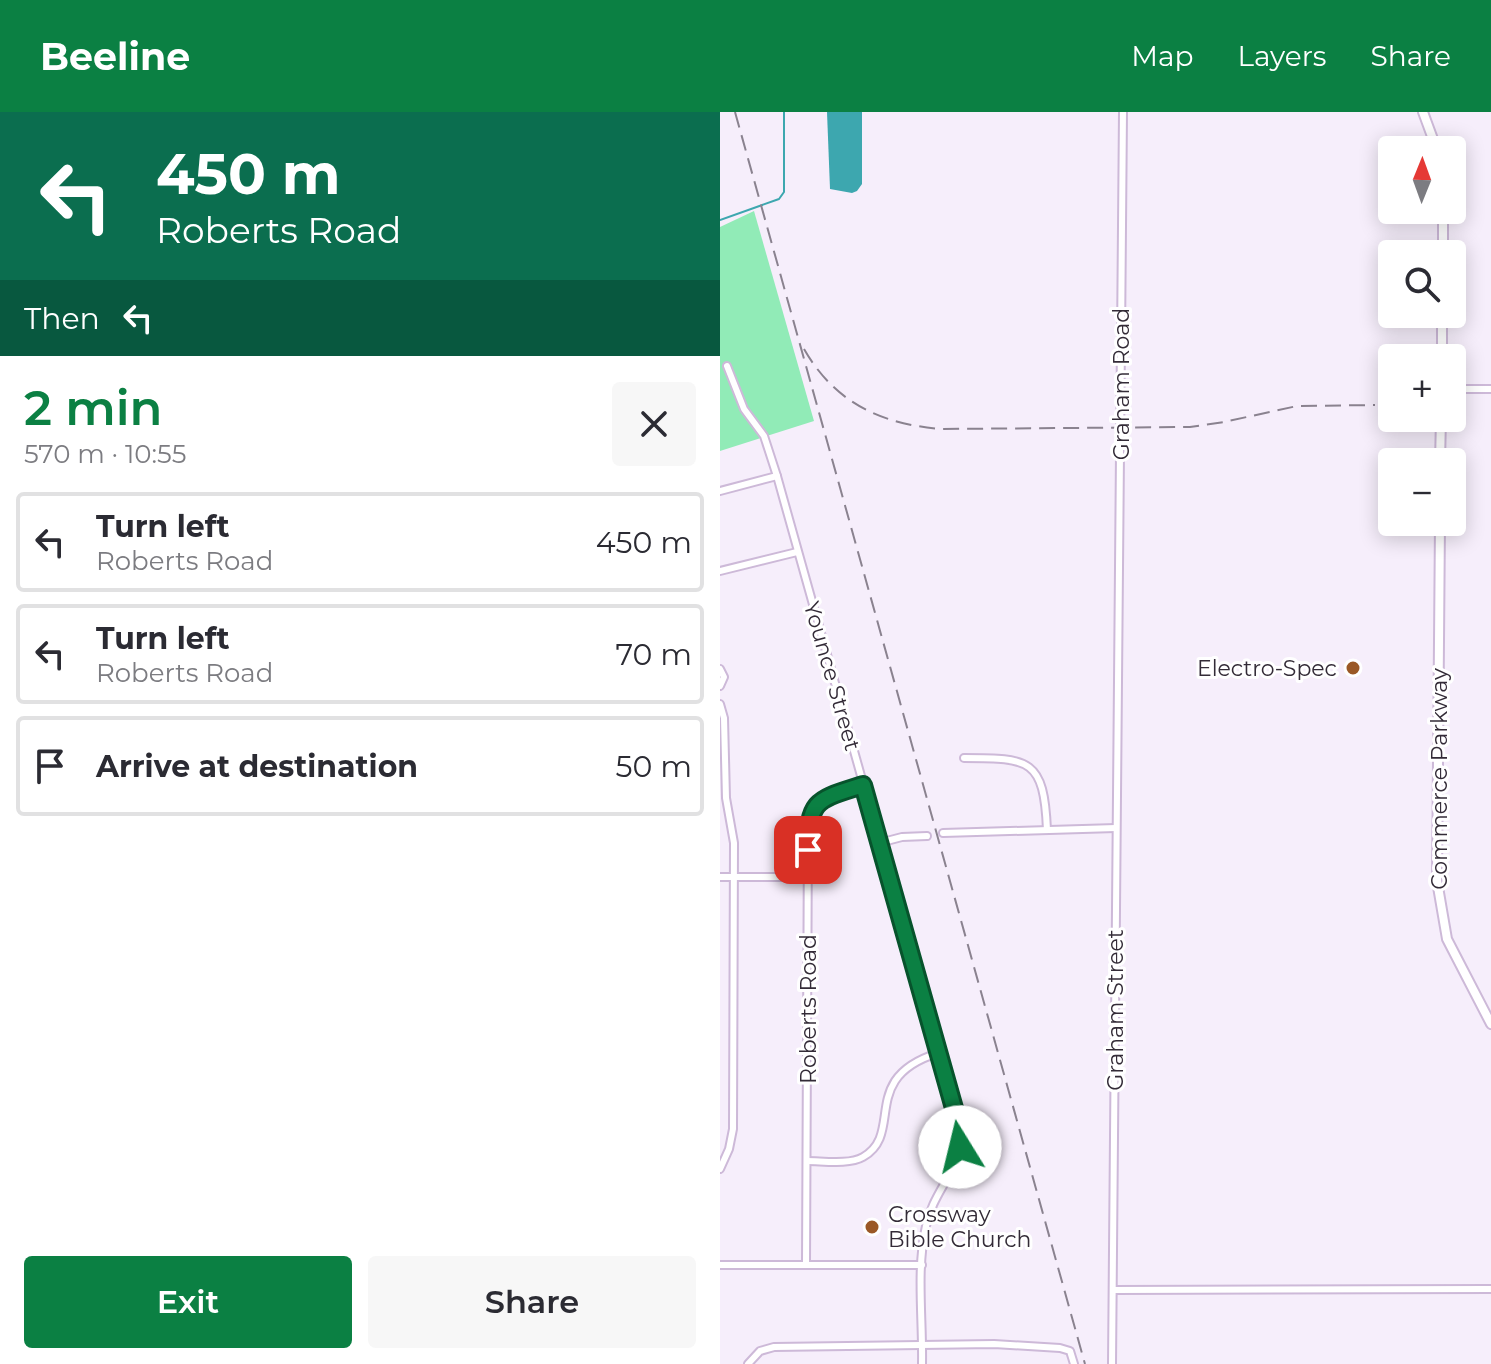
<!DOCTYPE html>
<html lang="en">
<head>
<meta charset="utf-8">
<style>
  :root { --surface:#fff; --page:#f7f7f7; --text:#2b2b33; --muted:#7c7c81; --line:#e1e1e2; --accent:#0b8043 }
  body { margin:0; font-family:Montserrat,sans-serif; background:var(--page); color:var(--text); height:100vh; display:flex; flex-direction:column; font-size:30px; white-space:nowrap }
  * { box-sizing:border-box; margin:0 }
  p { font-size:26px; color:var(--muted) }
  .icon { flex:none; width:44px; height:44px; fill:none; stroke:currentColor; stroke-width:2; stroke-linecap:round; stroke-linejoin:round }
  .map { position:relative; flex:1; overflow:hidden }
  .panel { display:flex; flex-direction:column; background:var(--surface); width:720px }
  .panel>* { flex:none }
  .hud { background:#0b6e4f; color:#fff; overflow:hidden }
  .needle { width:52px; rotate:1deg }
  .controls { position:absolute; left:658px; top:24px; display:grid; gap:16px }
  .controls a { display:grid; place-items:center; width:88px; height:88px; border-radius:8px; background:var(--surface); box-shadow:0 4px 20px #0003; font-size:40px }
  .pin { position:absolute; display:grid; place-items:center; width:68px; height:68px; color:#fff; margin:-34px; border-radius:16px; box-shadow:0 4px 12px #0006 }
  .me { position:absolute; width:88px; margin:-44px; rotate:351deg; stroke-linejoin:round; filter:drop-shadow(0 0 6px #0008) }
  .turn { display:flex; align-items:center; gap:28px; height:168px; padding:0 24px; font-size:36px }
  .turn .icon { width:104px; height:104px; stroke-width:2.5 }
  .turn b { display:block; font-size:56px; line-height:68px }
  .then { display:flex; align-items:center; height:76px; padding:0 24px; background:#0003; gap:16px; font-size:30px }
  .round { display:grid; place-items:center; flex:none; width:84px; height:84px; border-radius:8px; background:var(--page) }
  .summary { display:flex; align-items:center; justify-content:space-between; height:136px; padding:0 24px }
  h1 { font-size:48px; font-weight:600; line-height:60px; color:var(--accent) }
  .button { display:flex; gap:16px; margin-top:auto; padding:16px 24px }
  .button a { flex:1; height:92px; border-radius:8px; background:var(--accent); color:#fff; font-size:32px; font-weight:600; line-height:92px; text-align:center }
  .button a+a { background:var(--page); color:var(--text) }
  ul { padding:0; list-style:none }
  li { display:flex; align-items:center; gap:24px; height:100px; margin:0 16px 12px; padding:0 8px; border:4px solid var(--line); border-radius:8px }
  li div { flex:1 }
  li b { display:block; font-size:30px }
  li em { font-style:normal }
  header { display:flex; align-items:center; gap:48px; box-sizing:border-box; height:112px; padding:0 40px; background:var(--accent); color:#fff }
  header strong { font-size:38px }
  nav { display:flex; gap:44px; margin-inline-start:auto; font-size:28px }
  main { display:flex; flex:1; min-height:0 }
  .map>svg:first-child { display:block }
  .green { fill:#91ebb7 }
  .water { fill:#3da7af }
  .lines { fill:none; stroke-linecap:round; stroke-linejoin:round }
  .stream { stroke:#3da7af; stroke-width:2 }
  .minor-casing { stroke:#cdb9d8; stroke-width:10 }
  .tertiary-casing { stroke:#cdb9d8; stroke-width:12 }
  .minor { stroke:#fff; stroke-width:6 }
  .tertiary { stroke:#fff; stroke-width:8 }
  .rail { stroke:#8a828f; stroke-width:2; stroke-dasharray:16 8; stroke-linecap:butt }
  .route-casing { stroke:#07532c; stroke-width:20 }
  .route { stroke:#0b8043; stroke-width:14 }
  .poi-dot { fill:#9a5826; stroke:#fff; stroke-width:3 }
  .labels { text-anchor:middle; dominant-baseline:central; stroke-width:6; stroke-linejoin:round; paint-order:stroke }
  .street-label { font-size:22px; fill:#332b37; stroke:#fff }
  .poi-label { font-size:22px; fill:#332b37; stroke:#fff; text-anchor:end }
</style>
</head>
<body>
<header>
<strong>Beeline</strong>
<nav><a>Map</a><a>Layers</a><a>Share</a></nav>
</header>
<main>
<section class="panel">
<div class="hud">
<div class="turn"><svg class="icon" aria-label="left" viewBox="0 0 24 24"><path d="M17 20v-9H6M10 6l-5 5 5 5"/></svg><div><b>450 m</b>Roberts Road</div></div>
<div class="then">Then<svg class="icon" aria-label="left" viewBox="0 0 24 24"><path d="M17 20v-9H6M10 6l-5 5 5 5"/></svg></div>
</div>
<div class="summary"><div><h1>2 min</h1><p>570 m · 10:55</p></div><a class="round"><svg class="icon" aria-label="close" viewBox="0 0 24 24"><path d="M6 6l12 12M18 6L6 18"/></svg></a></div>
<ul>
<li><svg class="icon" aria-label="left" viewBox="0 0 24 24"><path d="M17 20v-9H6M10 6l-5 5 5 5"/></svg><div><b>Turn left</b><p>Roberts Road</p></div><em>450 m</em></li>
<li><svg class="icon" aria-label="left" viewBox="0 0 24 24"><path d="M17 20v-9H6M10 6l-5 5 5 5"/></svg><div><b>Turn left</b><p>Roberts Road</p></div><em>70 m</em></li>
<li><svg class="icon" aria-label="arrive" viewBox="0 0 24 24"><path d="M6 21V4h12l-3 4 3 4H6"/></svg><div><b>Arrive at destination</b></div><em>50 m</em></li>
</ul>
<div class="button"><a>Exit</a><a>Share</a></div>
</section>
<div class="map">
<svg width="771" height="1252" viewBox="0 0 771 1252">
  <rect width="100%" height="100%" fill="#f6eefb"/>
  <path class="green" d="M34 99 94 309 0 339V115Z"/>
  <path class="water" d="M107 0H142V72L137 79 132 81 110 77Z"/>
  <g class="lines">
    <path class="stream" d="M0 108 59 87 64 80V0"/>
    <g class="minor-casing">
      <g id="minor">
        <path d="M7 254 24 297 44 324 57 364 241 1021C239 1062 214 1077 206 1114 196 1157 203 1207 202 1252"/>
        <path d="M732 277H771"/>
        <path d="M0 379 57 364"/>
        <path d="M0 459 77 440"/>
        <path d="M0 557 4 565 0 574"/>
        <path d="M0 592 4 606 6 686 14 731 13 1017 9 1037 0 1057"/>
        <path d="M244 646C310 646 324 647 327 718"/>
        <path d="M223 721 396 716"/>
        <path d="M159 731 182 725 207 724"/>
        <path d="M0 765H88"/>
        <path d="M87 1049C103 1049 129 1053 143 1045 185 1021 138 966 218 941"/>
        <path d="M0 1153H202"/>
        <path d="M86 1153 88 712C95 684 118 681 143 673"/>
        <path d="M394 1178 771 1177"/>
        <path d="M28 1252 40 1239 54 1235 274 1232 340 1236 350 1239 354 1252"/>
        <path d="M392 1252 403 0"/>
      </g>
    </g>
    <g class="tertiary-casing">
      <g id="tertiary">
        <path d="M703 0 717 38"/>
        <path d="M723 98V142"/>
        <path d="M722 246V202"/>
        <path d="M720 350 721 306"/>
        <path d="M720 410 717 769 727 827 771 912"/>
      </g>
    </g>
    <use href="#minor" class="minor"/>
    <use href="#tertiary" class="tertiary"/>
    <g class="rail">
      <path d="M15 0 365 1252"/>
      <path d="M84 237C115 291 161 312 221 317L470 315 504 310 577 294 655 293"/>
    </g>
  </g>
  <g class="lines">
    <g class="route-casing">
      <path id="route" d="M88 738C89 687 96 688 143 673L241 1021 240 1035"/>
    </g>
    <use href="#route" class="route"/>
  </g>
  <g class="poi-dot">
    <circle cx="633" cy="556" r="8"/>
    <circle cx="152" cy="1115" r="8"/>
  </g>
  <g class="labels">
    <g class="street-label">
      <text transform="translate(401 272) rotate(-90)">Graham Road</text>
      <text transform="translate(112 564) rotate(74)">Younce Street</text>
      <text transform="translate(719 667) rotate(-90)">Commerce Parkway</text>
      <text transform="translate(88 897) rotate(-90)">Roberts Road</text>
      <text transform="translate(395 898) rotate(-90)">Graham Street</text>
    </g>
    <g class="poi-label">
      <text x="617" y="556">Electro-Spec</text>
      <text x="168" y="1102" text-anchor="start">Crossway<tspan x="168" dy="25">Bible Church</tspan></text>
    </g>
  </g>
</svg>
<div class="controls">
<a><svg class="needle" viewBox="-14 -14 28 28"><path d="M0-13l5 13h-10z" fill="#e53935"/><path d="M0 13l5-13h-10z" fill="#7c7c81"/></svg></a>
<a><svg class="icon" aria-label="search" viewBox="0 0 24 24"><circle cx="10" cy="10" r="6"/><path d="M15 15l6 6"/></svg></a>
<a>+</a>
<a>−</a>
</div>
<div class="pin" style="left:88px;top:738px;background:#d93025"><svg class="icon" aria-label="arrive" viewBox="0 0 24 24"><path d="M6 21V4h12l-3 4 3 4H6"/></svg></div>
<svg class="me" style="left:240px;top:1035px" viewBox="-20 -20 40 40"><circle r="19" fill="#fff"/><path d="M0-13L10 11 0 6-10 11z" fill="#0b8043"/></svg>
</div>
</main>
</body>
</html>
